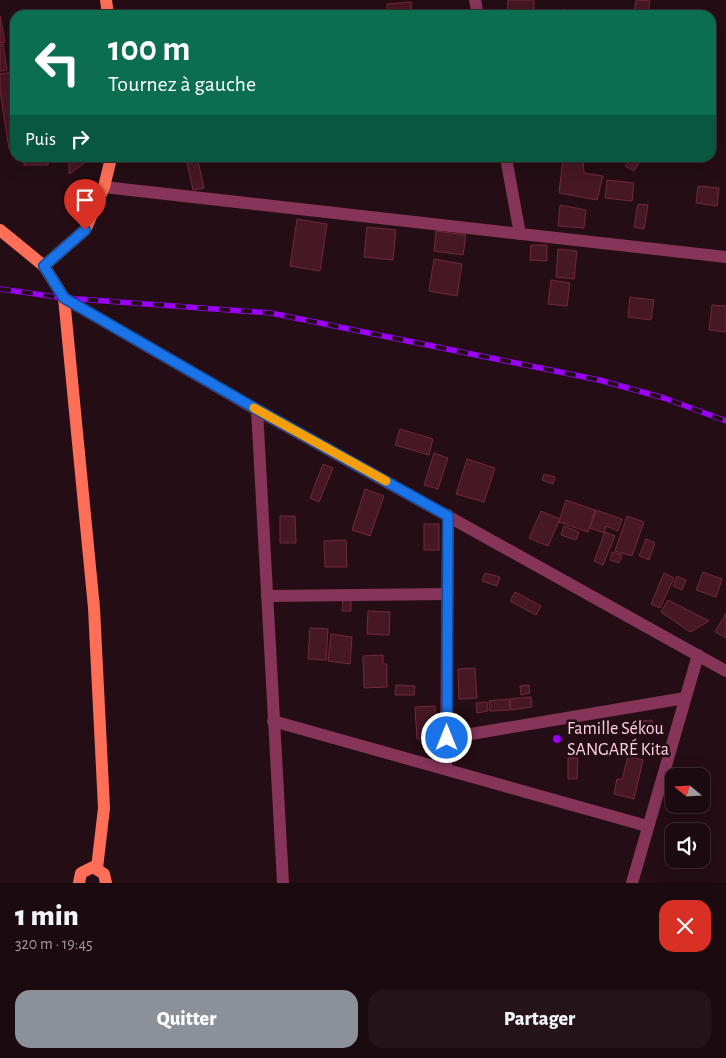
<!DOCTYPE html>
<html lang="fr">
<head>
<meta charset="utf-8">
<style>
  :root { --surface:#1b0a0f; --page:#241318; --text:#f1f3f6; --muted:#a09a9e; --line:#392b2f; --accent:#8c9099 }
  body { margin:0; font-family:"Alegreya Sans",sans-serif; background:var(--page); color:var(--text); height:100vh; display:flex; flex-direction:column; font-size:19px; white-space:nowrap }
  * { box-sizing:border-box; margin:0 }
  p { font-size:16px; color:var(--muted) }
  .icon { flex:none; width:28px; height:28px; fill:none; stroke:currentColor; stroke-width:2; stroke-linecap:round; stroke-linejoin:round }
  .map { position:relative; height:883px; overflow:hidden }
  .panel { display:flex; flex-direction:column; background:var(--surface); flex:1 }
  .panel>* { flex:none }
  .hud { position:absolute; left:10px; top:10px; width:706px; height:152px; border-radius:15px; box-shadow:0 5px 20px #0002,0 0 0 1px var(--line); background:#0b6e4f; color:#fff; overflow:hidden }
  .needle { width:32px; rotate:288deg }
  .tools { position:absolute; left:665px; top:768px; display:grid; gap:10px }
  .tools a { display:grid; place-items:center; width:45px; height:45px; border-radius:10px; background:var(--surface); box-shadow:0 5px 20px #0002,0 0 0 1px var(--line); font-size:25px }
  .pin { position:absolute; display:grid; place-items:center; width:42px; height:42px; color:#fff; margin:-51px -21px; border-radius:50% 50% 50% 0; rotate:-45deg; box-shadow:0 0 5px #0007 }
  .pin .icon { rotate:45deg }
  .me { position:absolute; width:55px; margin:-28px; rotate:0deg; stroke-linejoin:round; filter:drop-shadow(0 0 4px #0008) }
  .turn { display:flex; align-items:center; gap:18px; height:105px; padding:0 15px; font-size:22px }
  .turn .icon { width:65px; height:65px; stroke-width:2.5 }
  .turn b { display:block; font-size:35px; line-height:42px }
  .then { display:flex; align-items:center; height:48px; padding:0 15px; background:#0003; gap:10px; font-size:19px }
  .round { display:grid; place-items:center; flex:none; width:52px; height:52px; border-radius:15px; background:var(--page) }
  .head { display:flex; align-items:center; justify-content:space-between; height:85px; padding:0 15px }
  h1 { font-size:30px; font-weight:800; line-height:38px }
  .primary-button { display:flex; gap:10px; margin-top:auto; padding:10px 15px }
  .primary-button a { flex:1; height:58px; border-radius:15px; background:var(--accent); color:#fff; font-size:20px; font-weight:800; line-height:58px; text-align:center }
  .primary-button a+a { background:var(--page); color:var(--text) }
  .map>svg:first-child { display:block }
  .building { fill:#461724; stroke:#74283d }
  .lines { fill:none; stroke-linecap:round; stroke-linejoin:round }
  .minor { stroke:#863559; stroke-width:12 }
  .major { stroke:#ff6f57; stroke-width:12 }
  .rail-casing { stroke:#9b00fb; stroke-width:5.5 }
  .rail { stroke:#240d14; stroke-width:4; stroke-dasharray:11; stroke-linecap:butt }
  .route-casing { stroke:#114b97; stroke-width:12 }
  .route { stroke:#1a73e8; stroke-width:9 }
  .slow { stroke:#f59e0b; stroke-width:9 }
  .poi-dot { fill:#9b00fb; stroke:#240d14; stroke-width:2 }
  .labels { text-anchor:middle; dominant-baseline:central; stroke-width:5; stroke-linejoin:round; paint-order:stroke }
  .poi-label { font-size:18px; fill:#ffd0e1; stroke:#240d14; text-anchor:start }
</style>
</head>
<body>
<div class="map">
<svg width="726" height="883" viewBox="0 0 726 883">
  <rect width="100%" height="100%" fill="#240d14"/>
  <g class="building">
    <path d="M508 0H534V14L507 12Z"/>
    <path d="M636 0 650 1 648 15H634Z"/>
    <path d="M411 2 412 15H388L387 4Z"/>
    <path d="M564 9 588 15H563Z"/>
    <path d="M683 12 711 13V15H683Z"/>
    <path d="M0 16 5 42 0 43Z"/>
    <path d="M3 44 7 70 0 71V45Z"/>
    <path d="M13 72 15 148 9 149 0 90V74Z"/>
    <rect x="24" y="158" width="24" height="7"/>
    <path d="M69 158H88L86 162 69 174Z"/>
    <path d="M437 158H460V159L438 161Z"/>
    <path d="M563 158H583L584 173 603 176 597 200 559 193Z"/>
    <path d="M630 158H642L634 171 625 166Z"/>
    <path d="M198 161 204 188 193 190 187 163Z"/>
    <path d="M607 180 634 183 632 201 605 198Z"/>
    <path d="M698 186 719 188 717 206 696 203Z"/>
    <path d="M638 204 648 205 644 229 634 227Z"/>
    <path d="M560 205 586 210 584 228 558 226Z"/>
    <path d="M297 219 327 224 320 271 290 266Z"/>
    <path d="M367 227 396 230 393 260 364 257Z"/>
    <path d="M436 231 466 235 463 255 434 251Z"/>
    <path d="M531 245H547V261L530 260Z"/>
    <path d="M558 249 577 251 574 279 556 277Z"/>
    <path d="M434 259 462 264 457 296 429 291Z"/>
    <path d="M551 280 570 283 567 306 548 304Z"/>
    <path d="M630 297 654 300 651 320 628 317Z"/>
    <path d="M712 305 726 306V332L709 330Z"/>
    <path d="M400 429 433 439 429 455 395 445Z"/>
    <path d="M434 453 448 458 438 489 424 485Z"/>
    <path d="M467 459 495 468 484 502 456 494Z"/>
    <path d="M323 464 333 468 319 502 310 498Z"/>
    <path d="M544 474 555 477 553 484 542 480Z"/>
    <path d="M365 489 384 496 370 536 352 530Z"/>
    <path d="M566 500 595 510 588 532 559 522Z"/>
    <path d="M596 510 622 519 618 531 606 526 604 533 590 528Z"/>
    <path d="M541 511 560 519 548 546 529 538Z"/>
    <path d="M280 516H295L296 543H280Z"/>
    <path d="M627 516 644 522 632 556 615 551Z"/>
    <rect x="424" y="524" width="15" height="26"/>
    <path d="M564 526 579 532 576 540 561 535Z"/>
    <path d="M605 532 615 536 603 565 594 561Z"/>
    <path d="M646 539 655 543 649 560 639 556Z"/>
    <path d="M346 540 347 567H325L324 541Z"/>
    <path d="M612 552 622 555 619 563 610 560Z"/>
    <path d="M703 572 722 579 716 597 696 590Z"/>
    <path d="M485 573 500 577 497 586 482 581Z"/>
    <path d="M664 573 674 578 660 608 651 604Z"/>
    <path d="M677 576 686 580 682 590 673 586Z"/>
    <path d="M515 592 541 606 536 615 510 601Z"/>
    <path d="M343 597H351V611H342Z"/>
    <path d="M668 600 709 621 690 632 661 612Z"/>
    <path d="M368 611 390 612 389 635 367 634Z"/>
    <path d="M726 613V638L715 632Z"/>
    <path d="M310 628 328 629 326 660 308 659Z"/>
    <path d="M331 634 352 637 350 664 328 661Z"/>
    <path d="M383 655V664H387V687L364 688 363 656Z"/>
    <path d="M475 668 477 698 459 699 458 669Z"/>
    <path d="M396 685 415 686 414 695H395Z"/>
    <path d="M529 685 530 693 521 695 520 686Z"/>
    <path d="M531 697 532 707 511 710 510 699Z"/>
    <path d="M509 699 510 710 490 711 489 701Z"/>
    <path d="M487 702 488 711 477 713 476 703Z"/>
    <path d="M435 706 437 738 417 739 415 707Z"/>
    <path d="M652 720 653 729 632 732 631 722Z"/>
    <path d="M628 756 643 760 634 799 614 794 617 779 622 780Z"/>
    <path d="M568 758H578L577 779H568Z"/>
  </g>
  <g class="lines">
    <g class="minor">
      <path d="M475 0 478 15"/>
      <path d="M506 158 520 234"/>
      <path d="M104 187 726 257"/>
      <path d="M64 298 257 410 726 671"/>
      <path d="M257 410 283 883"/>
      <path d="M267 596 448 594"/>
      <path d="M273 721 647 826"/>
      <path d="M447 738 685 698"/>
      <path d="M446 769 448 515"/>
      <path d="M632 883 698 655"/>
    </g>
    <g class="major">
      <path d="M106 0 108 15"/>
      <path d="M0 230 44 266 64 298 94 608 104 808 97 868"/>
      <path d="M44 266 85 230 104 187 111 158"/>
      <path d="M79 883 81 873 93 867 104 874 106 883"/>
    </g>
    <g class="rail-casing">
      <path id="rail" d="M0 289 64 298 271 313 599 380 664 398 726 421"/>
    </g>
    <use href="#rail" class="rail"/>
  </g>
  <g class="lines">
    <g class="route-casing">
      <path id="route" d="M85 230 44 266 64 298 258 410 448 516 447 738"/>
    </g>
    <use href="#route" class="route"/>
    <path class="slow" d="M254 408 386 481"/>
  </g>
  <circle class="poi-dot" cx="557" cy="739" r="5"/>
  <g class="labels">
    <g class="poi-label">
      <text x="567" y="729">Famille Sékou<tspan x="567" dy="21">SANGARÉ Kita</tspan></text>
    </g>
  </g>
</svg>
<div class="tools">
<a><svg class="needle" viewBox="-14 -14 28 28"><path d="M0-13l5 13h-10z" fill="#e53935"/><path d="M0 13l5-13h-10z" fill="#a09a9e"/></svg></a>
<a><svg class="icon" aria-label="sound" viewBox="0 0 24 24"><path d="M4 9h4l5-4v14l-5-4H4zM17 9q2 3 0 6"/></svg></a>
</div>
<div class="pin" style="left:85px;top:230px;background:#d93025"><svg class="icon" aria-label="arrive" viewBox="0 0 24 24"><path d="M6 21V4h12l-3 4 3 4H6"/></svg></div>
<svg class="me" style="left:447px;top:738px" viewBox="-20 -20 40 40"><circle r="17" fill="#1a73e8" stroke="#fff" stroke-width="3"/><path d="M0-11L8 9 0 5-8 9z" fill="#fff"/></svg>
<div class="hud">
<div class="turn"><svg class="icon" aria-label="left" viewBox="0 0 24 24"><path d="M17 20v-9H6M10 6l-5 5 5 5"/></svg><div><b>100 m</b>Tournez à gauche</div></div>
<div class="then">Puis<svg class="icon" aria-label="right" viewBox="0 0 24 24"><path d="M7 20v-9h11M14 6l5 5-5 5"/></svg></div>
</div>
</div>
<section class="panel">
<div class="head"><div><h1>1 min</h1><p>320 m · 19:45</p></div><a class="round" style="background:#d93025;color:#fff"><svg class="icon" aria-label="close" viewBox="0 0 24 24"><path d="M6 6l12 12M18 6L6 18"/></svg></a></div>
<div class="primary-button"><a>Quitter</a><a>Partager</a></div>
</section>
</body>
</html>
